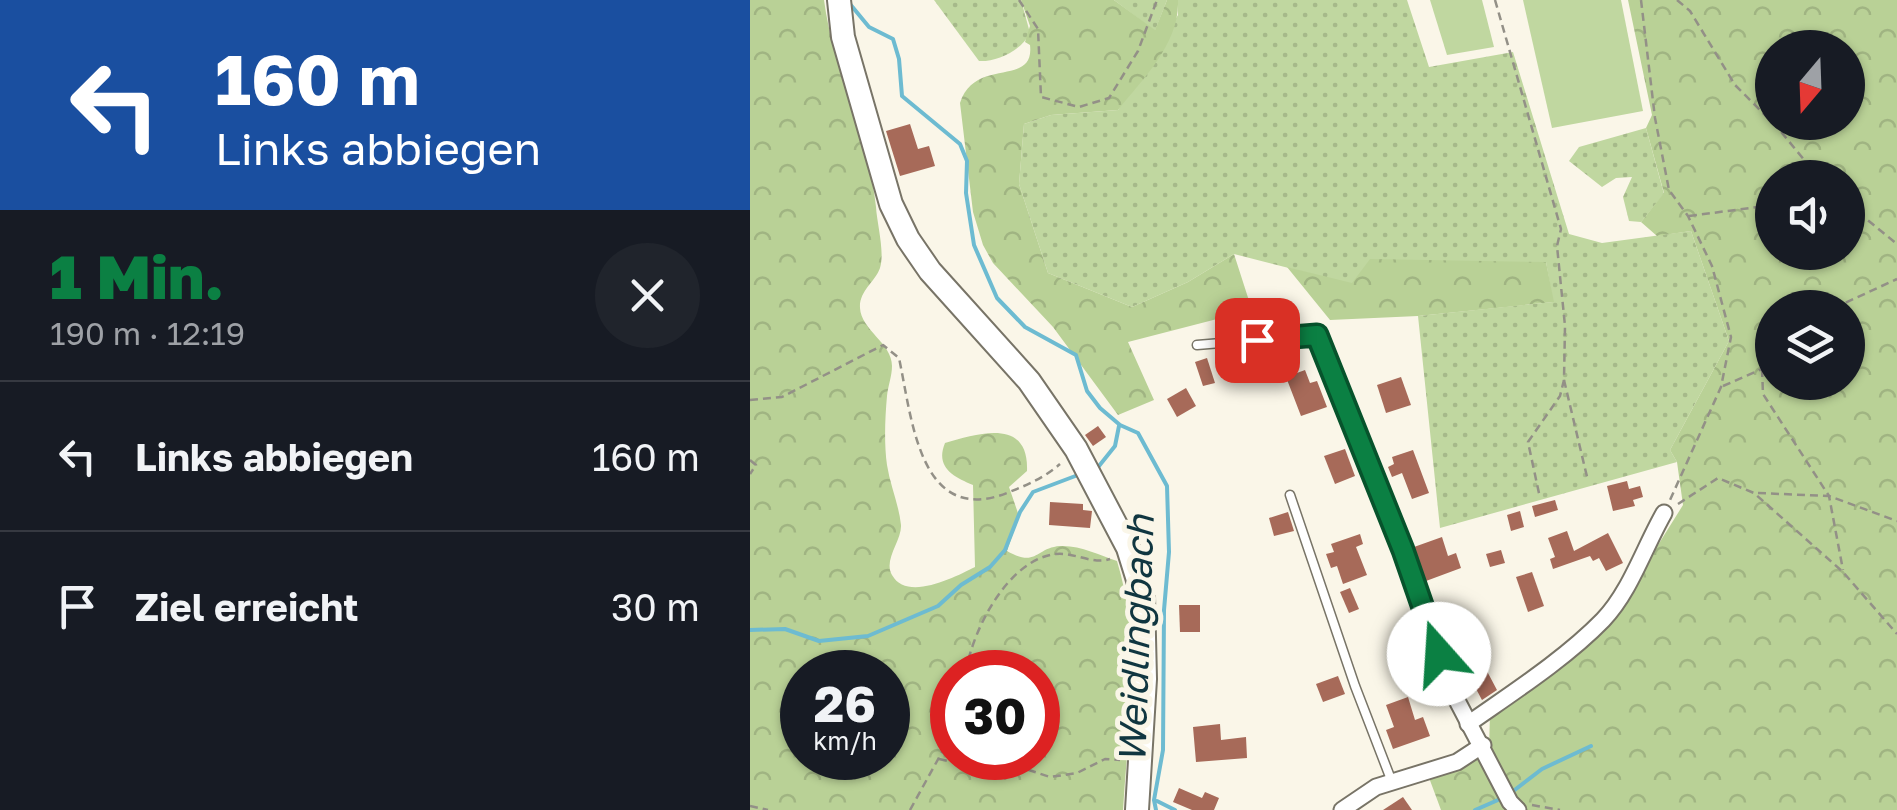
<!DOCTYPE html>
<html lang="de">
<head>
<meta charset="utf-8">
<style>
  :root { --surface:#171b24; --page:#20242c; --text:#f1f3f6; --muted:#9ea1a6; --line:#363941; --accent:#0b8043 }
  body { margin:0; font-family:"Golos Text",sans-serif; background:var(--page); color:var(--text); height:100vh; display:flex; flex-direction:column; font-size:38px; white-space:nowrap }
  * { box-sizing:border-box; margin:0 }
  p { font-size:32px; color:var(--muted) }
  .icon { flex:none; width:55px; height:55px; fill:none; stroke:currentColor; stroke-width:2; stroke-linecap:round; stroke-linejoin:round }
  .map { position:relative; flex:1; overflow:hidden }
  .panel { display:flex; flex-direction:column; background:var(--surface); width:750px }
  .panel>* { flex:none }
  .guide { background:#1a4fa0; color:#fff; overflow:hidden }
  .needle { width:65px; rotate:199deg }
  .controls { position:absolute; left:1005px; top:30px; display:grid; gap:20px }
  .controls a { display:grid; place-items:center; width:110px; height:110px; border-radius:50%; background:var(--surface); box-shadow:0 2px 8px #0004; font-size:50px }
  .speed { position:absolute; left:30px; top:650px; display:flex; gap:20px; font-size:50px; font-weight:700; text-align:center }
  .speed>* { display:grid; place-content:center; width:130px; height:130px; border-radius:50%; background:var(--surface); box-shadow:0 2px 8px #0004; line-height:1 }
  .speed small { font-size:25px; font-weight:400 }
  .speed .limit { border:15px solid #d22; background:#fff; color:#111 }
  .pin { position:absolute; display:grid; place-items:center; width:85px; height:85px; color:#fff; margin:-42px; border-radius:20px; box-shadow:0 5px 15px #0006 }
  .me { position:absolute; width:110px; margin:-55px; rotate:341deg; stroke-linejoin:round; filter:drop-shadow(0 0 8px #0008) }
  .turn { display:flex; align-items:center; gap:35px; height:210px; padding:0 50px; font-size:45px }
  .turn .icon { width:130px; height:130px; stroke-width:2.5 }
  .turn b { display:block; font-size:70px; line-height:85px }
  .round { display:grid; place-items:center; flex:none; width:105px; height:105px; border-radius:52px; background:var(--page) }
  .head { display:flex; align-items:center; justify-content:space-between; height:170px; padding:0 50px }
  h1 { font-size:60px; font-weight:800; line-height:75px; color:var(--accent) }
  ul { padding:0; list-style:none }
  li { display:flex; align-items:center; gap:30px; height:150px; padding:0 50px; border-top:2px solid var(--line) }
  li div { flex:1 }
  li b { display:block; font-size:38px }
  li em { font-style:normal }
  main { display:flex; flex:1; min-height:0 }
  .map>svg:first-child { display:block }
  .grass { fill:url(#grass-dots) }
  .forest { fill:url(#forest-crowns); fill-rule:evenodd }
  .pitch { fill:#c0d7a0 }
  .lines { fill:none; stroke-linecap:round; stroke-linejoin:round }
  .stream { stroke:#6dbbd1; stroke-width:4 }
  .building { fill:#a76a59 }
  .lane-casing { stroke:#787467; stroke-width:11 }
  .street-casing { stroke:#787467; stroke-width:19 }
  .secondary-casing { stroke:#787467; stroke-width:26 }
  .path { stroke:#939087; stroke-width:2.5; stroke-dasharray:8 5; stroke-linecap:butt }
  .lane { stroke:#fff; stroke-width:8 }
  .street { stroke:#fff; stroke-width:15 }
  .secondary { stroke:#fff; stroke-width:22 }
  .route-casing { stroke:#07532c; stroke-width:25 }
  .route { stroke:#0b8043; stroke-width:18 }
  .labels { text-anchor:middle; dominant-baseline:central; stroke-width:10; stroke-linejoin:round; paint-order:stroke }
  .water-label { font-size:38px; font-style:italic; fill:#103640; stroke:#faf6e8 }
</style>
</head>
<body>
<main>
<section class="panel">
<div class="guide">
<div class="turn"><svg class="icon" aria-label="left" viewBox="0 0 24 24"><path d="M17 20v-9H6M10 6l-5 5 5 5"/></svg><div><b>160 m</b>Links abbiegen</div></div>
</div>
<div class="head"><div><h1>1 Min.</h1><p>190 m · 12:19</p></div><a class="round"><svg class="icon" aria-label="close" viewBox="0 0 24 24"><path d="M6 6l12 12M18 6L6 18"/></svg></a></div>
<ul>
<li><svg class="icon" aria-label="left" viewBox="0 0 24 24"><path d="M17 20v-9H6M10 6l-5 5 5 5"/></svg><div><b>Links abbiegen</b></div><em>160 m</em></li>
<li><svg class="icon" aria-label="arrive" viewBox="0 0 24 24"><path d="M6 21V4h12l-3 4 3 4H6"/></svg><div><b>Ziel erreicht</b></div><em>30 m</em></li>
</ul>
</section>
<div class="map">
<svg width="1147" height="810" viewBox="0 0 1147 810">
  <defs>
    <pattern id="grass-dots" width="8" height="8" patternUnits="userSpaceOnUse" patternTransform="scale(2.5)"><rect width="8" height="8" fill="#c0d7a0"/><path d="M2 2h.1M6 6h.1" fill="none" stroke="#a6b98a" stroke-width="1.8" stroke-linecap="round"/></pattern>
    <pattern id="forest-crowns" width="20" height="18" patternUnits="userSpaceOnUse" patternTransform="scale(2.5)"><rect width="20" height="18" fill="#b9d196"/><path d="M2 6a3 3 0 1 1 6 0M12 15a3 3 0 1 1 6 0" fill="none" stroke="#a0b482"/></pattern>
  </defs>
  <rect width="100%" height="100%" fill="#faf6e8"/>
  <g class="grass">
    <path d="M184 0H271L280 33C272 50 247 62 229 61Z"/>
    <path d="M364 0H417L405 31Z"/>
    <path d="M428 0H657L679 67 763 52 819 234 852 243 941 231 979 341 920 450 927 462 690 528 668 316 803 302 796 262 602 284 484 254 438 282 382 307 298 273 269 184 274 124 301 115 368 110 428 15Z"/>
    <path d="M896 128 914 194 891 222 879 221 873 197 882 177 866 178 852 187 819 161 829 147Z"/>
  </g>
  <g class="forest">
    <path d="M0 0H74C83 70 119 136 126 207 127 224 135 252 130 268 125 282 109 291 110 308 111 330 142 343 142 366 142 376 138 386 137 396 135 418 134 444 137 465 140 485 149 505 151 525 152 540 133 560 142 575 157 602 205 577 225 567L223 485C203 477 185 467 195 443 230 433 279 418 277 471L259 487 269 516 257 551C287 568 285 548 310 546 330 545 349 555 367 561 392 643 378 726 373 810H0ZM52 672H138V758H52ZM202 672H288V758H202Z"/>
    <path d="M271 0H364L405 30 417 0H428C430 43 393 79 368 110L301 115 274 124 269 184 298 273 382 307 438 282 484 254 502 310 378 342 404 400 368 415 303 327 243 263 233 245 223 212 210 103C225 56 285 88 280 45L275 42 280 26Z"/>
    <path d="M878 0H1147V810H691L678 775 739 750 740 713 853 633 933 505 927 462 920 450 979 341 941 231 907 236 891 222 914 193 896 128 902 115ZM1022 48H1098V122H1022ZM1022 178H1098V252H1022ZM1022 308H1098V382H1022Z"/>
    <path d="M620 259 796 262 804 302 668 316 580 320 537 267 602 283Z"/>
  </g>
  <g class="pitch">
    <path d="M680 0H732L744 47 697 55Z"/>
    <path d="M773 0H871L893 111 802 128Z"/>
  </g>
  <g class="lines">
    <g class="stream">
      <path d="M100 4 119 27 143 39 149 59 152 96 210 144 217 161 216 193 224 245 247 298 275 327 326 355 337 391 350 408 370 425 388 433 417 486 419 552 414 610 413 750 404 800 406 810"/>
      <path d="M349 466 365 446 369 426"/>
      <path d="M0 630 35 629 69 641 118 636 188 606 211 585 240 567 255 550 270 512 283 492 328 475"/>
      <path d="M762 792 792 769 841 746"/>
      <path d="M407 801 425 810"/>
      <path d="M725 810 748 800"/>
    </g>
  </g>
  <g class="building">
    <path d="M160 124 168 149 179 146 185 166 150 176 136 131Z"/>
    <path d="M457 358 465 383 453 386 445 362Z"/>
    <path d="M555 370 560 383 567 381 577 407 551 416 536 377Z"/>
    <path d="M651 377 661 405 636 413 627 385Z"/>
    <path d="M436 388 446 406 427 417 417 399Z"/>
    <path d="M348 426 356 437 343 446 335 435Z"/>
    <path d="M595 449 605 476 585 484 574 456Z"/>
    <path d="M663 450 679 493 662 499 652 473 642 477 638 467 644 464 642 457Z"/>
    <path d="M877 481 879 489 890 486 893 497 883 500 885 506 863 511 857 486Z"/>
    <path d="M805 500 808 510 785 517 782 506Z"/>
    <path d="M300 502 333 504V510L342 511 340 528 299 525Z"/>
    <path d="M770 511 774 527 761 531 757 515Z"/>
    <path d="M538 512 544 531 524 536 519 518Z"/>
    <path d="M817 531 824 551 858 533 873 563 856 571 849 558 843 561 840 556 803 569 800 559 805 557 798 538Z"/>
    <path d="M610 534 613 544 606 547 617 575 593 584 587 566 581 568 576 554 584 552 581 544Z"/>
    <path d="M692 537 698 556 706 553 711 568 676 581 664 547Z"/>
    <path d="M751 550 755 563 740 567 736 554Z"/>
    <path d="M782 572 794 606 778 612 766 577Z"/>
    <path d="M600 588 609 609 599 613 590 592Z"/>
    <path d="M429 605H450V632H430Z"/>
    <path d="M732 629 740 644 729 650 721 635Z"/>
    <path d="M723 645 747 690 732 700 707 653Z"/>
    <path d="M588 676 595 694 573 702 566 684Z"/>
    <path d="M658 697 665 720 673 717 680 736 643 749 636 730 644 727 636 705Z"/>
    <path d="M470 724 471 740 496 737 497 758 446 762 443 727Z"/>
    <path d="M429 788 452 798 455 792 469 798 464 810H442L423 802Z"/>
    <path d="M653 797 662 810H633Z"/>
  </g>
  <g class="lines">
    <g class="lane-casing">
      <g id="lane">
        <path d="M447 345 567 335"/>
        <path d="M540 495 605 686 642 782"/>
      </g>
    </g>
    <g class="street-casing">
      <g id="street">
        <path d="M567 335 653 550 701 689 760 802 768 810"/>
        <path d="M718 724C762 693 815 659 853 620 880 592 894 548 914 513"/>
        <path d="M592 810 626 787 707 762 733 745"/>
      </g>
    </g>
    <g class="secondary-casing">
      <path id="secondary" d="M89 0 93 37 141 204 158 239 180 271 279 381 326 449 378 548 393 596 395 679 387 810"/>
    </g>
    <g class="path">
      <path d="M269 0 288 29 291 97 329 107 359 98 388 51 407 0"/>
      <path d="M745 0 811 229 807 246 815 326 814 380 810 396 778 442 790 498"/>
      <path d="M891 0 905 118 919 190 938 216 962 266 981 337 971 387 920 500"/>
      <path d="M927 0 940 11 985 85 1022 122"/>
      <path d="M1023 122 1069 178"/>
      <path d="M1098 204 1147 244"/>
      <path d="M939 216 1008 207 1022 201"/>
      <path d="M1084 308 1147 279"/>
      <path d="M1012 369 1013 394 1079 496 1093 570"/>
      <path d="M814 380 838 481"/>
      <path d="M973 386 1012 369 1022 357"/>
      <path d="M0 400 32 397 133 345 149 358C162 418 169 527 257 493 277 485 294 478 310 464"/>
      <path d="M0 460 6 465 0 474"/>
      <path d="M1008 493 1079 496 1147 521"/>
      <path d="M928 504 968 478 1004 493 1093 572 1147 634"/>
      <path d="M216 672C222 631 258 559 306 554 324 552 343 565 360 559"/>
      <path d="M189 759 233 769 267 766 300 777 327 773 355 759 370 760"/>
      <path d="M782 805 810 810"/>
      <path d="M0 806 18 810"/>
      <path d="M160 810 202 734"/>
    </g>
    <use href="#lane" class="lane"/>
    <use href="#street" class="street"/>
    <use href="#secondary" class="secondary"/>
  </g>
  <g class="lines">
    <g class="route-casing">
      <path id="route" d="M507 340 567 335 653 550 689 654"/>
    </g>
    <use href="#route" class="route"/>
  </g>
  <g class="labels">
    <g class="water-label">
      <text transform="translate(385 639) rotate(-88)">Weidlingbach</text>
    </g>
  </g>
</svg>
<div class="controls">
<a><svg class="needle" viewBox="-14 -14 28 28"><path d="M0-13l5 13h-10z" fill="#e53935"/><path d="M0 13l5-13h-10z" fill="#9ea1a6"/></svg></a>
<a><svg class="icon" aria-label="sound" viewBox="0 0 24 24"><path d="M4 9h4l5-4v14l-5-4H4zM17 9q2 3 0 6"/></svg></a>
<a><svg class="icon" aria-label="layers" viewBox="0 0 24 24"><path d="M12 4l9 5-9 5-9-5zM3 14l9 5 9-5"/></svg></a>
</div>
<div class="speed"><div>26<small>km/h</small></div><div class="limit">30</div></div>
<div class="pin" style="left:507px;top:340px;background:#d93025"><svg class="icon" aria-label="arrive" viewBox="0 0 24 24"><path d="M6 21V4h12l-3 4 3 4H6"/></svg></div>
<svg class="me" style="left:689px;top:654px" viewBox="-20 -20 40 40"><circle r="19" fill="#fff"/><path d="M0-13L10 11 0 6-10 11z" fill="#0b8043"/></svg>
</div>
</main>
</body>
</html>
